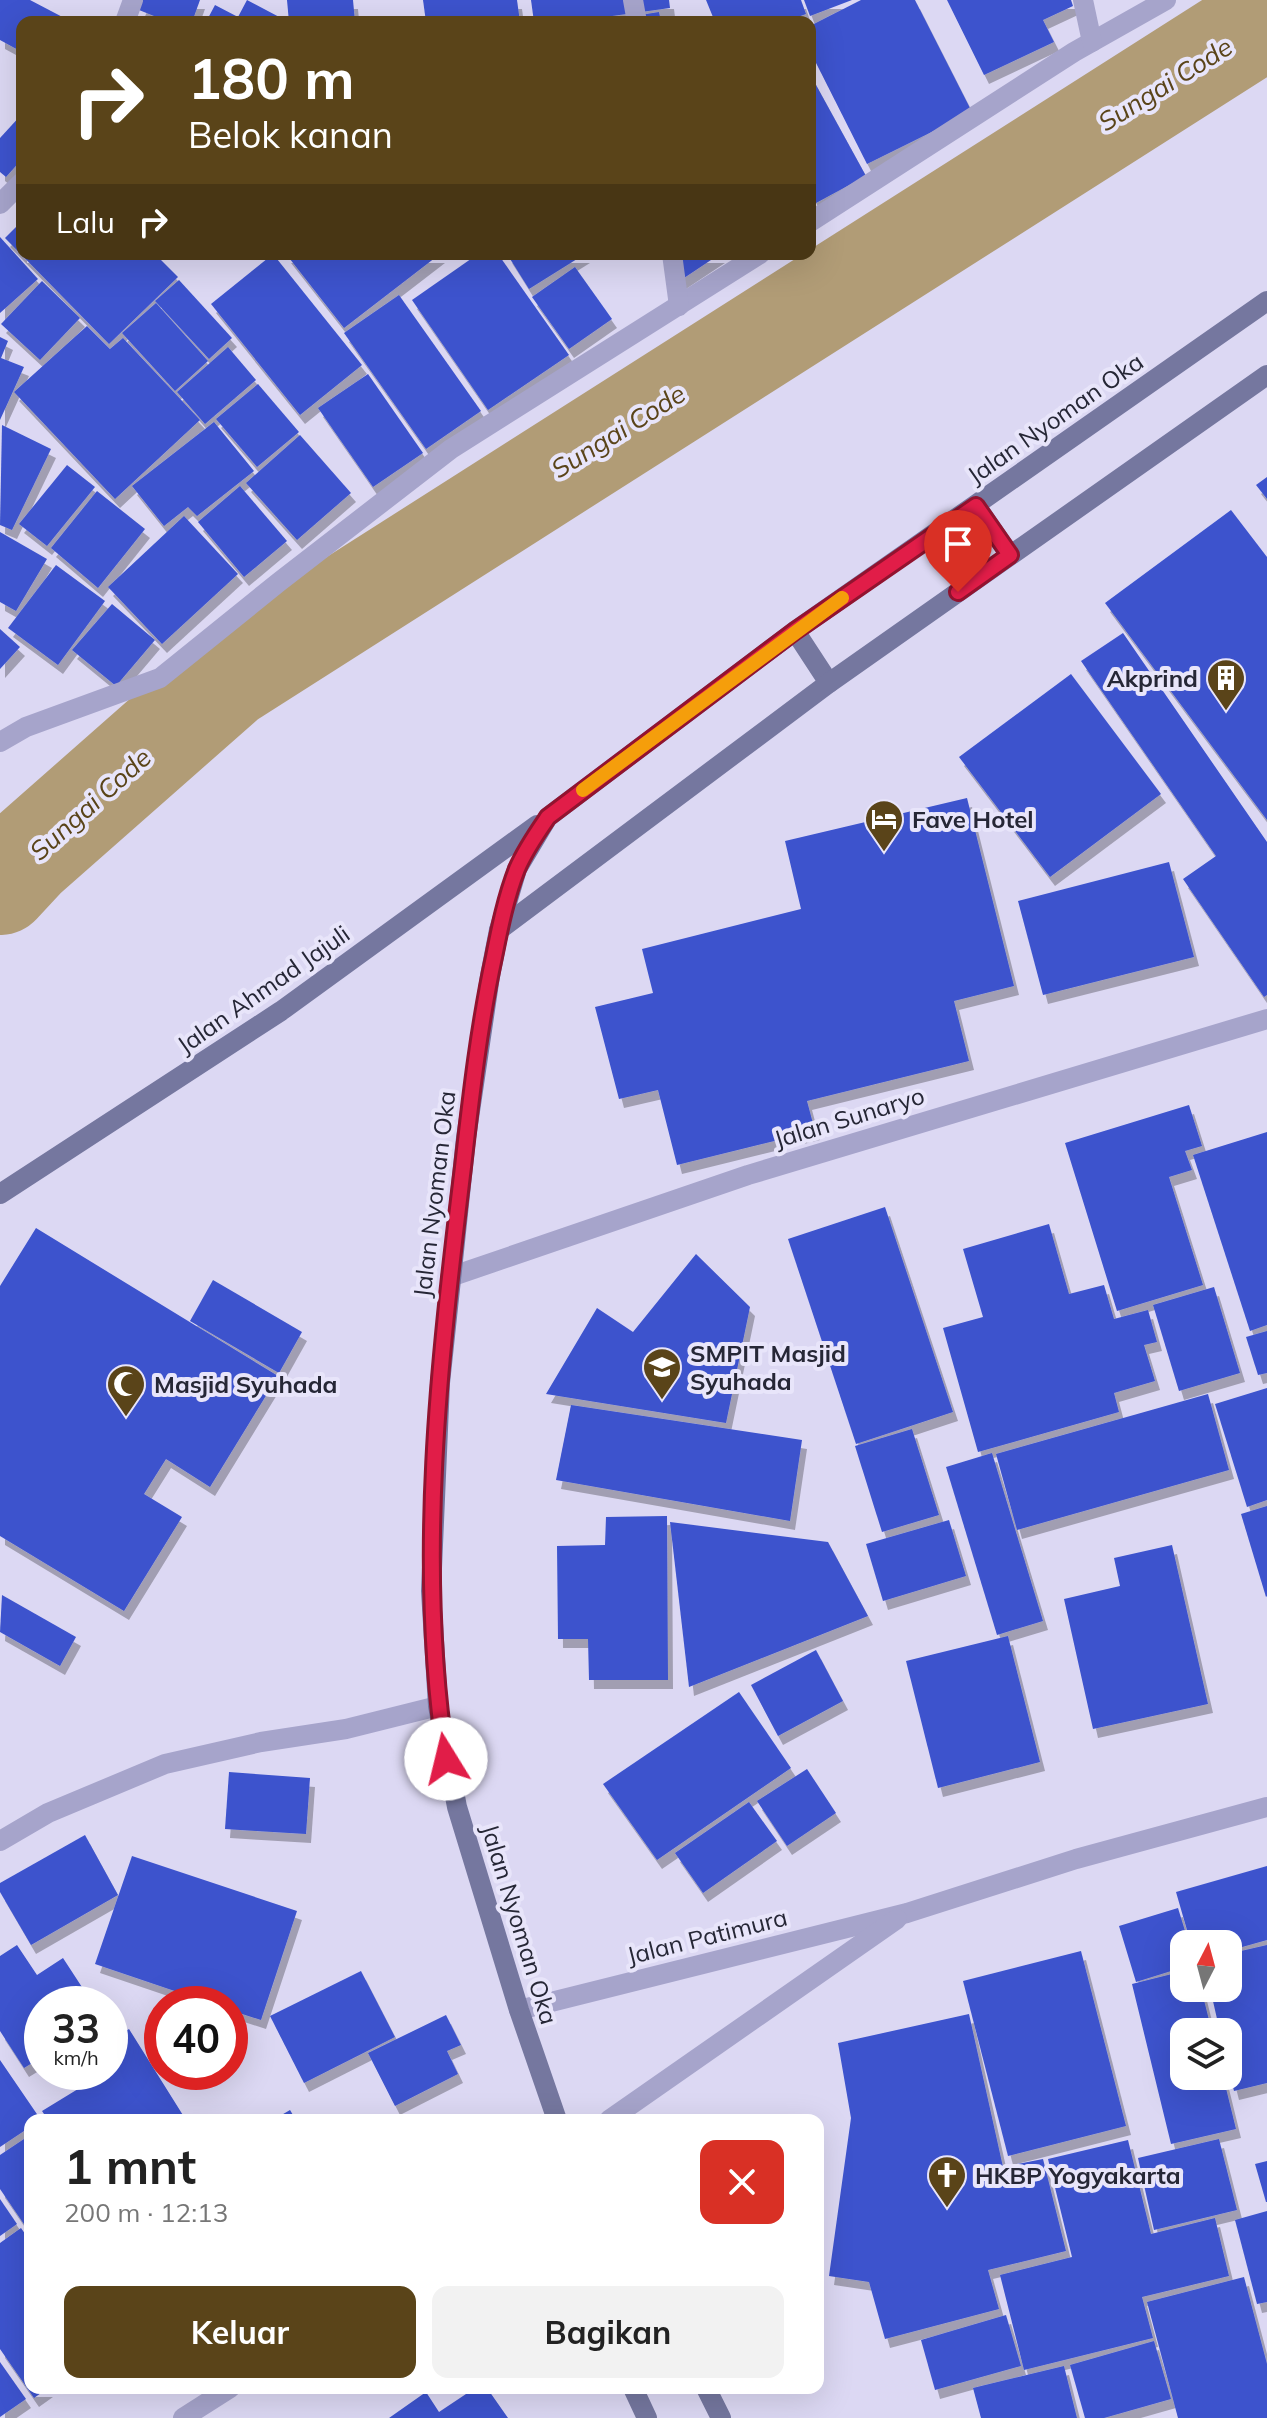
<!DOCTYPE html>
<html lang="id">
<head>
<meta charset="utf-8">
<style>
  :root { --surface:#fff; --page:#f2f2f2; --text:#222; --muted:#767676; --accent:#5a4419 }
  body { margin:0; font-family:Mulish,sans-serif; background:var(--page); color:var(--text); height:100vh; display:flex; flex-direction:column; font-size:30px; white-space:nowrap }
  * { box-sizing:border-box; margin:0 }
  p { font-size:26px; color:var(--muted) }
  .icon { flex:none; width:44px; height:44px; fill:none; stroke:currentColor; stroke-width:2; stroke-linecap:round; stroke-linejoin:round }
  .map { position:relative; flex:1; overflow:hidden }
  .details { position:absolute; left:24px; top:2114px; width:800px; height:280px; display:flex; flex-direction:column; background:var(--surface); border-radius:16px; box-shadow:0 8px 32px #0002 }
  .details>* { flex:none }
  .top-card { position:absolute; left:16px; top:16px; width:800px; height:244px; border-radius:16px; box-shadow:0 8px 32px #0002; background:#5a4419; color:#fff; overflow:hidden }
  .needle { width:52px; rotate:6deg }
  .controls { position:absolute; left:1170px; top:1930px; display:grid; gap:16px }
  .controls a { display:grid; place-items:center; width:72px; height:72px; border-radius:16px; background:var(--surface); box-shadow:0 8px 32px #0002; font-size:40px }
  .speed { position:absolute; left:24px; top:1986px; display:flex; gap:16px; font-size:40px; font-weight:700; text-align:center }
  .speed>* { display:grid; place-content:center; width:104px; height:104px; border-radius:50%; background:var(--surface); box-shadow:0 8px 32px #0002; line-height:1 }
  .speed small { font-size:20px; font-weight:400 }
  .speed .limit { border:12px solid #d22; background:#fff; color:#111 }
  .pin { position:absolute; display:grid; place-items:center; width:68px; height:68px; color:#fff; margin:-82px -34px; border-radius:50% 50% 50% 0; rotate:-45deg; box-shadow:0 0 8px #0007 }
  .pin .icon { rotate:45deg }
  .me { position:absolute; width:88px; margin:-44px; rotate:351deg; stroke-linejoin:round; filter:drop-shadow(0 0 6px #0008) }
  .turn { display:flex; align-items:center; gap:28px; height:168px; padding:0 40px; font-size:36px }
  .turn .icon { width:104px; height:104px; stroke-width:2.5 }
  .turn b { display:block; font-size:56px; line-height:68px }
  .then { display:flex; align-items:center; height:76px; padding:0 40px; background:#0003; gap:16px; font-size:30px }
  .round { display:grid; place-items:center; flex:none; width:84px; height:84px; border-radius:16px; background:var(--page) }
  .head { display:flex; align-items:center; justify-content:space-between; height:136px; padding:0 40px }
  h1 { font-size:48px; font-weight:700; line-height:60px }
  .action { display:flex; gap:16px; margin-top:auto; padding:16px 40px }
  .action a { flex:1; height:92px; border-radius:16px; background:var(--accent); color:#fff; font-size:32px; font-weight:700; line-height:92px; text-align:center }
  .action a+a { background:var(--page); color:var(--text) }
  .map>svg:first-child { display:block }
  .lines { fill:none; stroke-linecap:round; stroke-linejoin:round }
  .river { stroke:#b19c76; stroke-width:100 }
  .building { fill:#3c53cd; filter:url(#shadow) }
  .lane { stroke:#a6a4cb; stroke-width:20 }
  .street { stroke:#a6a4cb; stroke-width:20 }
  .secondary { stroke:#75779f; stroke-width:20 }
  .route-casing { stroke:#92132f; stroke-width:20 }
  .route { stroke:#e11d48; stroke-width:14 }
  .slow { stroke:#f59e0b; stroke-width:14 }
  .labels { text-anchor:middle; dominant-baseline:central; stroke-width:8; stroke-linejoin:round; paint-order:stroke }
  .street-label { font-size:24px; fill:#262736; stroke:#e8e5fa }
  .poi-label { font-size:24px; font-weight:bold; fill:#262736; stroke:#e8e5fa; text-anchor:start }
  .water-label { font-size:26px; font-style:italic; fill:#5a4419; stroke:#e8e5fa }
</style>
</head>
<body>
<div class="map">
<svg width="1267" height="2418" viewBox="0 0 1267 2418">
  <defs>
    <filter id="shadow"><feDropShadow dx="5" dy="9" stdDeviation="0" flood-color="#0004"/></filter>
  </defs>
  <rect width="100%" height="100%" fill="#dcd8f3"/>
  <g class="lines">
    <path class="river" d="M0 885 26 857 228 679 1267 18"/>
  </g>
  <g class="building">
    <path d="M0 0H30L72 22H22V52L0 40Z"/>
    <path d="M143 0H200L192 22H169L139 10Z"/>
    <path d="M247 0 283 19 281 22H206L215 5 238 17Z"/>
    <path d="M287 0H353L355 22H289Z"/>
    <path d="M423 0H517L520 22H426Z"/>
    <path d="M531 0H669L670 8 569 22H534Z"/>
    <path d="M706 0H801L806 14 784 22H715Z"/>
    <path d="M804 0H852L810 16Z"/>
    <path d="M861 0H915L972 112 867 164 810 51V26Z"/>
    <path d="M947 0H1071L1073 6 1043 20 1054 42 984 75Z"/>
    <path d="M659 12 661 22H609V20Z"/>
    <path d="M810 74 866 176 816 203 810 192Z"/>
    <path d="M22 114V159L6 177 0 172V138Z"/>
    <path d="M22 221V254H155L178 277 109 344 5 238Z"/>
    <path d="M0 237 38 279 0 313Z"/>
    <path d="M273 254 362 365 300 415 211 304Z"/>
    <path d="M286 254H440L344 328Z"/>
    <path d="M478 254H498L569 355 488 410 412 300Z"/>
    <path d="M507 254H585L529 289Z"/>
    <path d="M659 254H720L678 282Z"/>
    <path d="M575 267 612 319 569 349 532 297Z"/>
    <path d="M179 280 232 338 209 359 155 301Z"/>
    <path d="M42 281 80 318 40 360 1 324Z"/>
    <path d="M399 295 481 411 426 449 344 333Z"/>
    <path d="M156 303 208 361 175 391 122 333Z"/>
    <path d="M87 326 110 349 123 338 200 420 115 499 14 392Z"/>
    <path d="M0 337 8 341 1 358 24 367 0 420Z"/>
    <path d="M228 347 256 380 205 424 177 392Z"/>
    <path d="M368 374 423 453 373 487 318 408Z"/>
    <path d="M258 384 299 432 257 467 216 419Z"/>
    <path d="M214 422 254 471 197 516 188 507 164 526 132 486Z"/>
    <path d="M2 425 51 449 12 530 0 525Z"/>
    <path d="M300 435 351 493 297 540 246 483Z"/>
    <path d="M67 465 95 487 47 546 19 524Z"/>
    <path d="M1267 477V499L1256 485Z"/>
    <path d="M240 486 287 541 244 577 198 522Z"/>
    <path d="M97 491 145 529 98 588 51 548Z"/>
    <path d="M1231 510 1267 557V820L1105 603Z"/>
    <path d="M184 516 238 574 162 644 108 587Z"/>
    <path d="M0 532 47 559 16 611 0 602Z"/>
    <path d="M56 565 105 601 58 665 8 628Z"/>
    <path d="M112 604 155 640 116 686 72 650Z"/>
    <path d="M0 629 20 647 0 669Z"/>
    <path d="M1123 633 1267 842V995L1264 997 1183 879 1216 856 1081 661Z"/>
    <path d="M1071 674 1161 794 1050 877 959 757Z"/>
    <path d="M967 798 1014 986 954 1001 969 1061 807 1101 815 1131 677 1165 658 1090 619 1099 595 1007 653 993 642 949 801 909 785 841Z"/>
    <path d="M1169 862 1194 957 1043 995 1018 901Z"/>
    <path d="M1189 1105 1202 1146 1185 1151 1192 1170 1169 1177 1203 1285 1117 1311 1065 1143Z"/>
    <path d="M1267 1132V1325L1250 1331 1193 1155Z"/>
    <path d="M885 1207 953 1412 856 1444 788 1239Z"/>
    <path d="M1049 1224 1069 1294 1104 1285 1114 1319 1148 1310 1157 1342 1144 1345 1155 1381 1114 1393 1119 1412 978 1452 943 1328 983 1317 963 1249Z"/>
    <path d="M36 1228 278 1376 210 1487 166 1459 144 1494 182 1517 124 1611 0 1536V1286Z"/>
    <path d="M696 1254 750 1307 726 1423 546 1394 597 1308 633 1332Z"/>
    <path d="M213 1280 302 1332 279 1373 190 1321Z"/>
    <path d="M1214 1287 1240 1373 1179 1391 1153 1305Z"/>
    <path d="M1267 1331V1373L1258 1375 1246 1337Z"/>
    <path d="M1267 1388V1500L1247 1507 1215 1404Z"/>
    <path d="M1208 1394 1229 1470 1017 1530 996 1454Z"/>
    <path d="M571 1405 802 1440 790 1521 556 1480Z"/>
    <path d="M912 1429 939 1515 882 1532 855 1446Z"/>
    <path d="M992 1453 1043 1621 997 1635 946 1467Z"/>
    <path d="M1267 1506V1596L1266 1597 1241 1514Z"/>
    <path d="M667 1516 668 1680H589L588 1639H558L557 1546 605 1545 606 1517Z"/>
    <path d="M949 1520 966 1576 883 1601 866 1544Z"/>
    <path d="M670 1522 828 1542 868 1616 689 1687Z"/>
    <path d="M1172 1545 1208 1704 1093 1729 1064 1599 1120 1586 1114 1558Z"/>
    <path d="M2 1595 76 1637 60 1666 0 1632Z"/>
    <path d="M1008 1636 1040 1762 938 1788 906 1661Z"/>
    <path d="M816 1650 843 1701 778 1736 751 1685Z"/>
    <path d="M739 1692 791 1768 657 1860 603 1784Z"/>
    <path d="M807 1769 836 1813 787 1846 757 1801Z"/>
    <path d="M229 1772 310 1778 306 1834 225 1829Z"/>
    <path d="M749 1802 777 1841 703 1893 675 1853Z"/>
    <path d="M85 1835 118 1895 31 1945 0 1892V1883Z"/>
    <path d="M132 1856 297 1911 261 2020 230 2010V2004H213L95 1964Z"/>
    <path d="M1267 1866V1940L1228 1951V1944H1191L1176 1892Z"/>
    <path d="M1178 1908 1189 1944H1184V1967L1136 1982 1119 1926Z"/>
    <path d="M17 1945 37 1975 63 1958 93 2004H42V2057L24 2068 0 2031V1956Z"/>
    <path d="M1267 1945V2083L1234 2091 1228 2067V2032H1220L1210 1988H1228V1954Z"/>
    <path d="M1081 1951 1126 2126 1008 2156 963 1981Z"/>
    <path d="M361 1971 395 2037 304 2083 270 2016Z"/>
    <path d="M1184 1971V1988H1201L1212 2032H1184V2076H1223L1236 2129 1171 2144 1132 1984Z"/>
    <path d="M969 2014 1003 2167 1043 2159 1066 2251 988 2270 999 2309 885 2339 869 2282 829 2276 851 2118 838 2043Z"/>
    <path d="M446 2015 461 2045 447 2051 458 2074 395 2106 368 2053Z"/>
    <path d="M129 2029 186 2120H48L42 2111 78 2089 68 2072H110V2041Z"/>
    <path d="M0 2060 41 2120H30V2127L0 2147Z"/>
    <path d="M290 2110 296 2120H273Z"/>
    <path d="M30 2135V2233L0 2189V2155Z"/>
    <path d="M1219 2139 1237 2210 1154 2230 1138 2158Z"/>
    <path d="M1128 2140 1151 2234 1215 2218 1229 2276 1142 2297 1153 2338 1024 2370 1000 2275 1072 2257 1048 2159Z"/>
    <path d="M1267 2161V2202H1266L1255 2164Z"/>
    <path d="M0 2199 17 2224 0 2236Z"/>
    <path d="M1267 2211V2302L1257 2304 1235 2220Z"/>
    <path d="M21 2228 30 2241V2388H48L34 2398 0 2349V2243Z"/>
    <path d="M1244 2277 1267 2364V2418H1178L1147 2302Z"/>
    <path d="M1006 2315 1021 2366 935 2390 921 2340Z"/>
    <path d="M1154 2341 1171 2399 1104 2418H1085L1070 2365Z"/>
    <path d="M0 2362 26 2399 0 2417Z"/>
    <path d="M1064 2366 1077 2418H981L973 2388Z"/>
    <path d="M475 2388H487L508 2418H389L426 2392 439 2412Z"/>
  </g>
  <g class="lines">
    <g class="lane">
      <path d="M810 222 1074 52 1166 0"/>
      <path d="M0 742 26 727 160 678 279 582 451 449 760 254"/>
    </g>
    <g class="street">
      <path d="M633 0 637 22"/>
      <path d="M1083 0 1092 42"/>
      <path d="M125 22 133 0"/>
      <path d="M0 204 22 182"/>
      <path d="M672 254 679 306"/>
      <path d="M450 1277 748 1175 1267 1019"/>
      <path d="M0 1841 48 1813 165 1764 261 1742 346 1729 438 1706"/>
      <path d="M519 2010 907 1913 1076 1859 1267 1807"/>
      <path d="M609 2120 897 1919"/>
      <path d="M183 2418 230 2388"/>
    </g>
    <g class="secondary">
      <path d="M976 506 1010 555"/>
      <path d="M795 631 829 683"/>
      <path d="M499 930 829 683 1267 375"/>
      <path d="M0 1194 281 1011 537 825"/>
      <path d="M557 2120 519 2010 457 1807 438 1706 431 1591 440 1383 466 1138 490 976 499 930 517 869 548 817 795 631 1267 301"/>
      <path d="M633 2388 647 2418"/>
      <path d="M706 2388 721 2418"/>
    </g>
  </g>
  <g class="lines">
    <g class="route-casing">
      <path id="route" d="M446 1759C416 1563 439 1363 463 1167 471 1097 479 1026 494 957 500 927 506 897 517 869 525 850 537 833 548 817L795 631 976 506 1010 555 958 592"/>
    </g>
    <use href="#route" class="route"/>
    <path class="slow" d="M583 790 842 598"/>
  </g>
  <defs>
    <g id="building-pin" transform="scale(2)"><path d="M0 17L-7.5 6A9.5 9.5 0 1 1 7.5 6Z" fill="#5a4419" stroke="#e8e5fa"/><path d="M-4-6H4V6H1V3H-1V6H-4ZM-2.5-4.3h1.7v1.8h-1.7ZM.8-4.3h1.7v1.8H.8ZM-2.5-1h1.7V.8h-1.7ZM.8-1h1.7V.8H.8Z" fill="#fff"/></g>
    <g id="hotel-pin" transform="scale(2)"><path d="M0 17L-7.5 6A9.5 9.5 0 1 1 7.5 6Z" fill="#5a4419" stroke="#e8e5fa"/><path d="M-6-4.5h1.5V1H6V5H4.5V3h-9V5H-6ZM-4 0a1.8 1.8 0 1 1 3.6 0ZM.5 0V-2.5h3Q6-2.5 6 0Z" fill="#fff"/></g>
    <g id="school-pin" transform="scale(2)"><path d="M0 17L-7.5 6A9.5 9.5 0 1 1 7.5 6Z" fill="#5a4419" stroke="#e8e5fa"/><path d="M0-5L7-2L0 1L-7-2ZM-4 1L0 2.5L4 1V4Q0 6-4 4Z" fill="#fff"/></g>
    <g id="mosque-pin" transform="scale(2)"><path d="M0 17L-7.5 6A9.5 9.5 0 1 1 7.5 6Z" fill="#5a4419" stroke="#e8e5fa"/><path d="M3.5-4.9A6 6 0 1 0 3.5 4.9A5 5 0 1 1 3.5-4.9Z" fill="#fff"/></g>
    <g id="church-pin" transform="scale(2)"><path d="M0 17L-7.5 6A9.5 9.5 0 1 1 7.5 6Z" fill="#5a4419" stroke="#e8e5fa"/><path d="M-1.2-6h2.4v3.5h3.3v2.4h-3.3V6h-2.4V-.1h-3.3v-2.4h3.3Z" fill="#fff"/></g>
  </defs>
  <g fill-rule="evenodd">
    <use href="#building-pin" x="1226" y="678"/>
    <use href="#hotel-pin" x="884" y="819"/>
    <use href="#school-pin" x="662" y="1367"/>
    <use href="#mosque-pin" x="126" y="1384"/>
    <use href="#church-pin" x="947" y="2175"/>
  </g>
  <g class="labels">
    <g class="street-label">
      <text transform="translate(1055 418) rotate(-35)">Jalan Nyoman Oka</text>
      <text transform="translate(263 989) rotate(-35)">Jalan Ahmad Jajuli</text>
      <text transform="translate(849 1117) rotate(-17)">Jalan Sunaryo</text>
      <text transform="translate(434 1194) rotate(-83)">Jalan Nyoman Oka</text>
      <text transform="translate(520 1924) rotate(73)">Jalan Nyoman Oka</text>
      <text transform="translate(707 1936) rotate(-14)">Jalan Patimura</text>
    </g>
    <g class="poi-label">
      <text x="1198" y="678" text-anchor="end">Akprind</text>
      <text x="912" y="819">Fave Hotel</text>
      <text x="690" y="1353">SMPIT Masjid<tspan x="690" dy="28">Syuhada</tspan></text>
      <text x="154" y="1384">Masjid Syuhada</text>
      <text x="975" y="2175">HKBP Yogyakarta</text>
    </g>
    <g class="water-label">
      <text transform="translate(1165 84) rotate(-32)">Sungai Code</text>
      <text transform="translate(618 431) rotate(-32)">Sungai Code</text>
      <text transform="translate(90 804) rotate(-42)">Sungai Code</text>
    </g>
  </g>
</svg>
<div class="controls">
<a><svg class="needle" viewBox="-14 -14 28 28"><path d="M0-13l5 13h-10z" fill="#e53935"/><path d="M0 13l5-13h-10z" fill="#767676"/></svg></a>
<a><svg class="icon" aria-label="layers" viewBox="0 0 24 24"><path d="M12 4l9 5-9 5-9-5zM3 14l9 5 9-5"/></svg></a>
</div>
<div class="speed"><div>33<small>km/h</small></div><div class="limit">40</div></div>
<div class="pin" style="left:958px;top:592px;background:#d93025"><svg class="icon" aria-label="arrive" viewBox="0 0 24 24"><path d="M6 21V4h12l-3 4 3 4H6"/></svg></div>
<svg class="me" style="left:446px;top:1759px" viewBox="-20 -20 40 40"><circle r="19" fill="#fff"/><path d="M0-13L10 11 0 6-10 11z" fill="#e11d48"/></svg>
<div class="top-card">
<div class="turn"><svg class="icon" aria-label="right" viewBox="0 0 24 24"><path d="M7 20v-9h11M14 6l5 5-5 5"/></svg><div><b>180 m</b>Belok kanan</div></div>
<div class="then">Lalu<svg class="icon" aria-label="right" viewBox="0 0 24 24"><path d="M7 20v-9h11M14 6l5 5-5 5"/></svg></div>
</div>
<section class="details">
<div class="head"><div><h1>1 mnt</h1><p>200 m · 12:13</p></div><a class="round" style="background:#d93025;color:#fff"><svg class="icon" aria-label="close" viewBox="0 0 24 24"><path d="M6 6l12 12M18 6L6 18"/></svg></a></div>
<div class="action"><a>Keluar</a><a>Bagikan</a></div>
</section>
</div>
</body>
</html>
